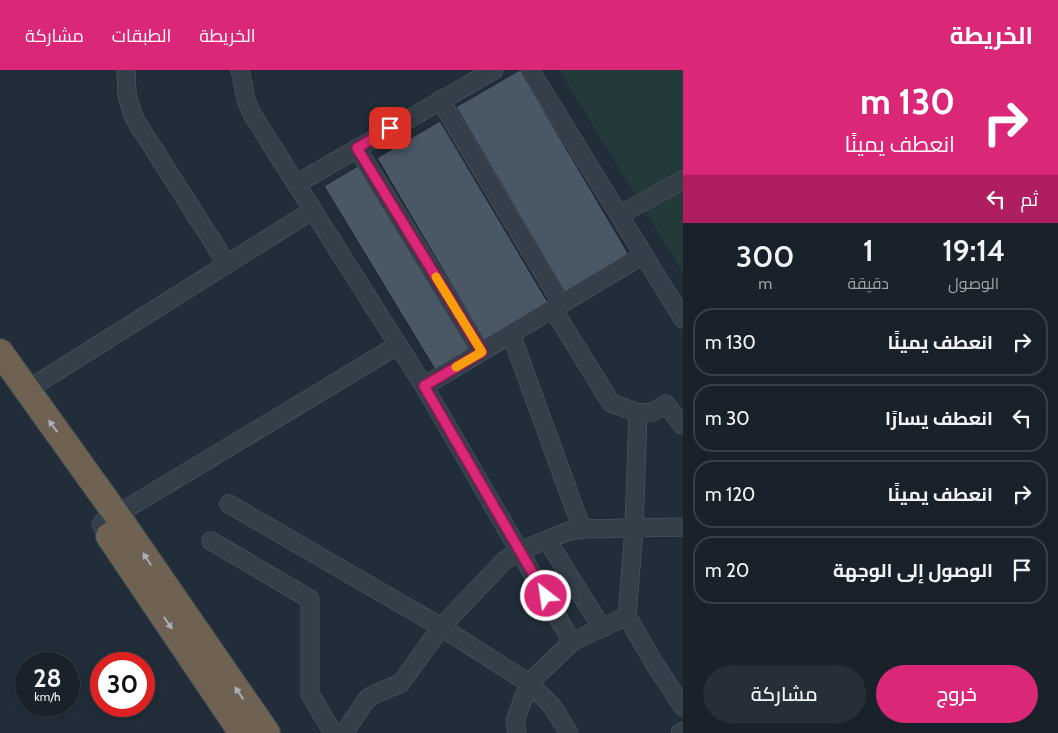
<!DOCTYPE html>
<html lang="ar">
<head>
<meta charset="utf-8">
<style>
  :root { --surface:#19222b; --page:#262f37; --text:#f1f3f6; --muted:#9fa4a9; --line:#373f47; --accent:#db2777 }
  body { margin:0; font-family:Cabin,Cairo,sans-serif; background:var(--page); color:var(--text); direction:rtl; height:100vh; display:flex; flex-direction:column; font-size:19px; white-space:nowrap }
  * { box-sizing:border-box; margin:0 }
  p { font-size:16px; color:var(--muted) }
  .icon { flex:none; width:28px; height:28px; fill:none; stroke:currentColor; stroke-width:2; stroke-linecap:round; stroke-linejoin:round }
  .map { position:relative; flex:1; overflow:hidden; direction:ltr }
  .sheet { display:flex; flex-direction:column; background:var(--surface); width:375px }
  .sheet>* { flex:none }
  .hud { background:#db2777; color:#fff; overflow:hidden }
  .speed { position:absolute; left:15px; top:582px; display:flex; gap:10px; font-size:25px; font-weight:700; text-align:center }
  .speed>* { display:grid; place-content:center; width:65px; height:65px; border-radius:50%; background:var(--surface); box-shadow:0 2px 8px #0003,0 0 0 1px var(--line); line-height:1 }
  .speed small { font-size:12px; font-weight:400 }
  .speed .limit { border:8px solid #d22; background:#fff; color:#111 }
  .pin { position:absolute; display:grid; place-items:center; width:42px; height:42px; color:#fff; margin:-21px; border-radius:10px; box-shadow:0 2px 8px #0006 }
  .me { position:absolute; width:55px; margin:-28px; rotate:330deg; stroke-linejoin:round; filter:drop-shadow(0 0 4px #0008) }
  .turn { display:flex; align-items:center; gap:18px; height:105px; padding:0 20px; font-size:22px }
  .turn .icon { width:65px; height:65px; stroke-width:2.5 }
  .turn b { display:block; font-size:35px; line-height:42px }
  .then { display:flex; align-items:center; height:48px; padding:0 20px; background:#0003; gap:10px; font-size:19px }
  .eta { display:flex; justify-content:space-evenly; align-items:center; height:85px; text-align:center }
  .eta b { font-size:30px; font-weight:600; line-height:35px }
  .button { display:flex; gap:10px; margin-top:auto; padding:10px 20px }
  .button a { flex:1; height:58px; border-radius:30px; background:var(--accent); color:#fff; font-size:20px; font-weight:600; line-height:58px; text-align:center }
  .button a+a { background:var(--page); color:var(--text) }
  ul { padding:0; list-style:none }
  li { display:flex; align-items:center; gap:15px; height:68px; margin:0 10px 8px; padding:0 10px; border:2px solid var(--line); border-radius:20px }
  li div { flex:1 }
  li b { display:block; font-size:19px }
  li em { font-style:normal }
  header { display:flex; align-items:center; gap:30px; box-sizing:border-box; height:70px; padding:0 25px; background:var(--accent); color:#fff }
  header strong { font-size:24px }
  nav { display:flex; gap:28px; margin-inline-start:auto; font-size:18px }
  main { display:flex; flex:1; min-height:0 }
  .map>svg:first-child { display:block }
  .green { fill:#23393a }
  .building { fill:#4a5765; stroke:#1c2630 }
  .lines { fill:none; stroke-linecap:round; stroke-linejoin:round }
  .minor-casing { stroke:#535c67; stroke-width:19 }
  .highway-casing { stroke:#404954; stroke-width:28 }
  .minor { stroke:#353f49; stroke-width:18 }
  .highway { stroke:#6f6252; stroke-width:26 }
  .oneway { fill:#aab0ba }
  .route-casing { stroke:#8e194d; stroke-width:12 }
  .route { stroke:#db2777; stroke-width:9 }
  .slow { stroke:#f59e0b; stroke-width:9 }
</style>
</head>
<body>
<header>
<strong>الخريطة</strong>
<nav><a>الخريطة</a><a>الطبقات</a><a>مشاركة</a></nav>
</header>
<main>
<section class="sheet">
<div class="hud">
<div class="turn"><svg class="icon" aria-label="right" viewBox="0 0 24 24"><path d="M7 20v-9h11M14 6l5 5-5 5"/></svg><div><b>130 m</b>انعطف يمينًا</div></div>
<div class="then">ثم<svg class="icon" aria-label="left" viewBox="0 0 24 24"><path d="M17 20v-9H6M10 6l-5 5 5 5"/></svg></div>
</div>
<div class="eta">
<div><b>19:14</b><p>الوصول</p></div>
<div><b>1</b><p>دقيقة</p></div>
<div><b>300</b><p>m</p></div>
</div>
<ul>
<li><svg class="icon" aria-label="right" viewBox="0 0 24 24"><path d="M7 20v-9h11M14 6l5 5-5 5"/></svg><div><b>انعطف يمينًا</b></div><em>130 m</em></li>
<li><svg class="icon" aria-label="left" viewBox="0 0 24 24"><path d="M17 20v-9H6M10 6l-5 5 5 5"/></svg><div><b>انعطف يسارًا</b></div><em>30 m</em></li>
<li><svg class="icon" aria-label="right" viewBox="0 0 24 24"><path d="M7 20v-9h11M14 6l5 5-5 5"/></svg><div><b>انعطف يمينًا</b></div><em>120 m</em></li>
<li><svg class="icon" aria-label="arrive" viewBox="0 0 24 24"><path d="M6 21V4h12l-3 4 3 4H6"/></svg><div><b>الوصول إلى الوجهة</b></div><em>20 m</em></li>
</ul>
<div class="button"><a>خروج</a><a>مشاركة</a></div>
</section>
<div class="map">
<svg width="683" height="663" viewBox="0 0 683 663">
  <rect width="100%" height="100%" fill="#212d39"/>
  <path class="green" d="M559 0H683V203Z"/>
  <g class="building">
    <path d="M520 0 629 185 565 222 456 37Z"/>
    <path d="M440 51 550 236 486 273 377 88Z"/>
    <path d="M358 96 470 280 436 301 324 116Z"/>
  </g>
  <g class="lines">
    <g class="minor-casing">
      <g id="minor">
        <path d="M126 0 127 25 134 48 227 194"/>
        <path d="M530 0 683 249"/>
        <path d="M440 30 562 234"/>
        <path d="M357 78 481 282"/>
        <path d="M296 114 494 0"/>
        <path d="M619 145 683 110"/>
        <path d="M553 239 611 333 638 343 653 342 666 334 682 355H683"/>
        <path d="M511 264 582 459"/>
        <path d="M398 275 424 316 572 572"/>
        <path d="M424 316 643 185"/>
        <path d="M27 320 313 140"/>
        <path d="M638 343 634 459 627 546 654 593 683 637"/>
        <path d="M229 434 441 557 529 613 552 636 569 663"/>
        <path d="M101 454 398 275 252 44 246 30 240 0"/>
        <path d="M547 470 602 558"/>
        <path d="M211 471 310 529V624L333 663"/>
        <path d="M344 663 367 629 373 625 401 613 441 557 504 491 519 481 569 461 582 459 683 457"/>
        <path d="M517 663 515 651 529 613 572 572 627 546"/>
        <path d="M680 663 683 661"/>
      </g>
    </g>
    <g class="highway-casing">
      <g id="highway">
        <path d="M0 282 116 444 267 663"/>
        <path d="M109 466 242 663"/>
      </g>
    </g>
    <use href="#minor" class="minor"/>
    <use href="#highway" class="highway"/>
  </g>
  <defs><path id="oneway-solid" d="M-6-.8H1V-3.2L6.5 0L1 3.2V.8H-6Z" transform="scale(1.25)"/></defs>
  <g class="oneway">
    <use href="#oneway-solid" transform="translate(53 356) rotate(-126)"/>
    <use href="#oneway-solid" transform="translate(147 489) rotate(-124)"/>
    <use href="#oneway-solid" transform="translate(168 553) rotate(56)"/>
    <use href="#oneway-solid" transform="translate(239 623) rotate(-125)"/>
  </g>
  <g class="lines">
    <g class="route-casing">
      <path id="route" d="M390 58 357 78 482 282 424 316 546 526"/>
    </g>
    <use href="#route" class="route"/>
    <path class="slow" d="M436 207 482 282 456 297"/>
  </g>
</svg>
<div class="speed"><div>28<small>km/h</small></div><div class="limit">30</div></div>
<div class="pin" style="left:390px;top:58px;background:#d93025"><svg class="icon" aria-label="arrive" viewBox="0 0 24 24"><path d="M6 21V4h12l-3 4 3 4H6"/></svg></div>
<svg class="me" style="left:546px;top:526px" viewBox="-20 -20 40 40"><circle r="17" fill="#db2777" stroke="#fff" stroke-width="3"/><path d="M0-11L8 9 0 5-8 9z" fill="#fff"/></svg>
</div>
</main>
</body>
</html>
